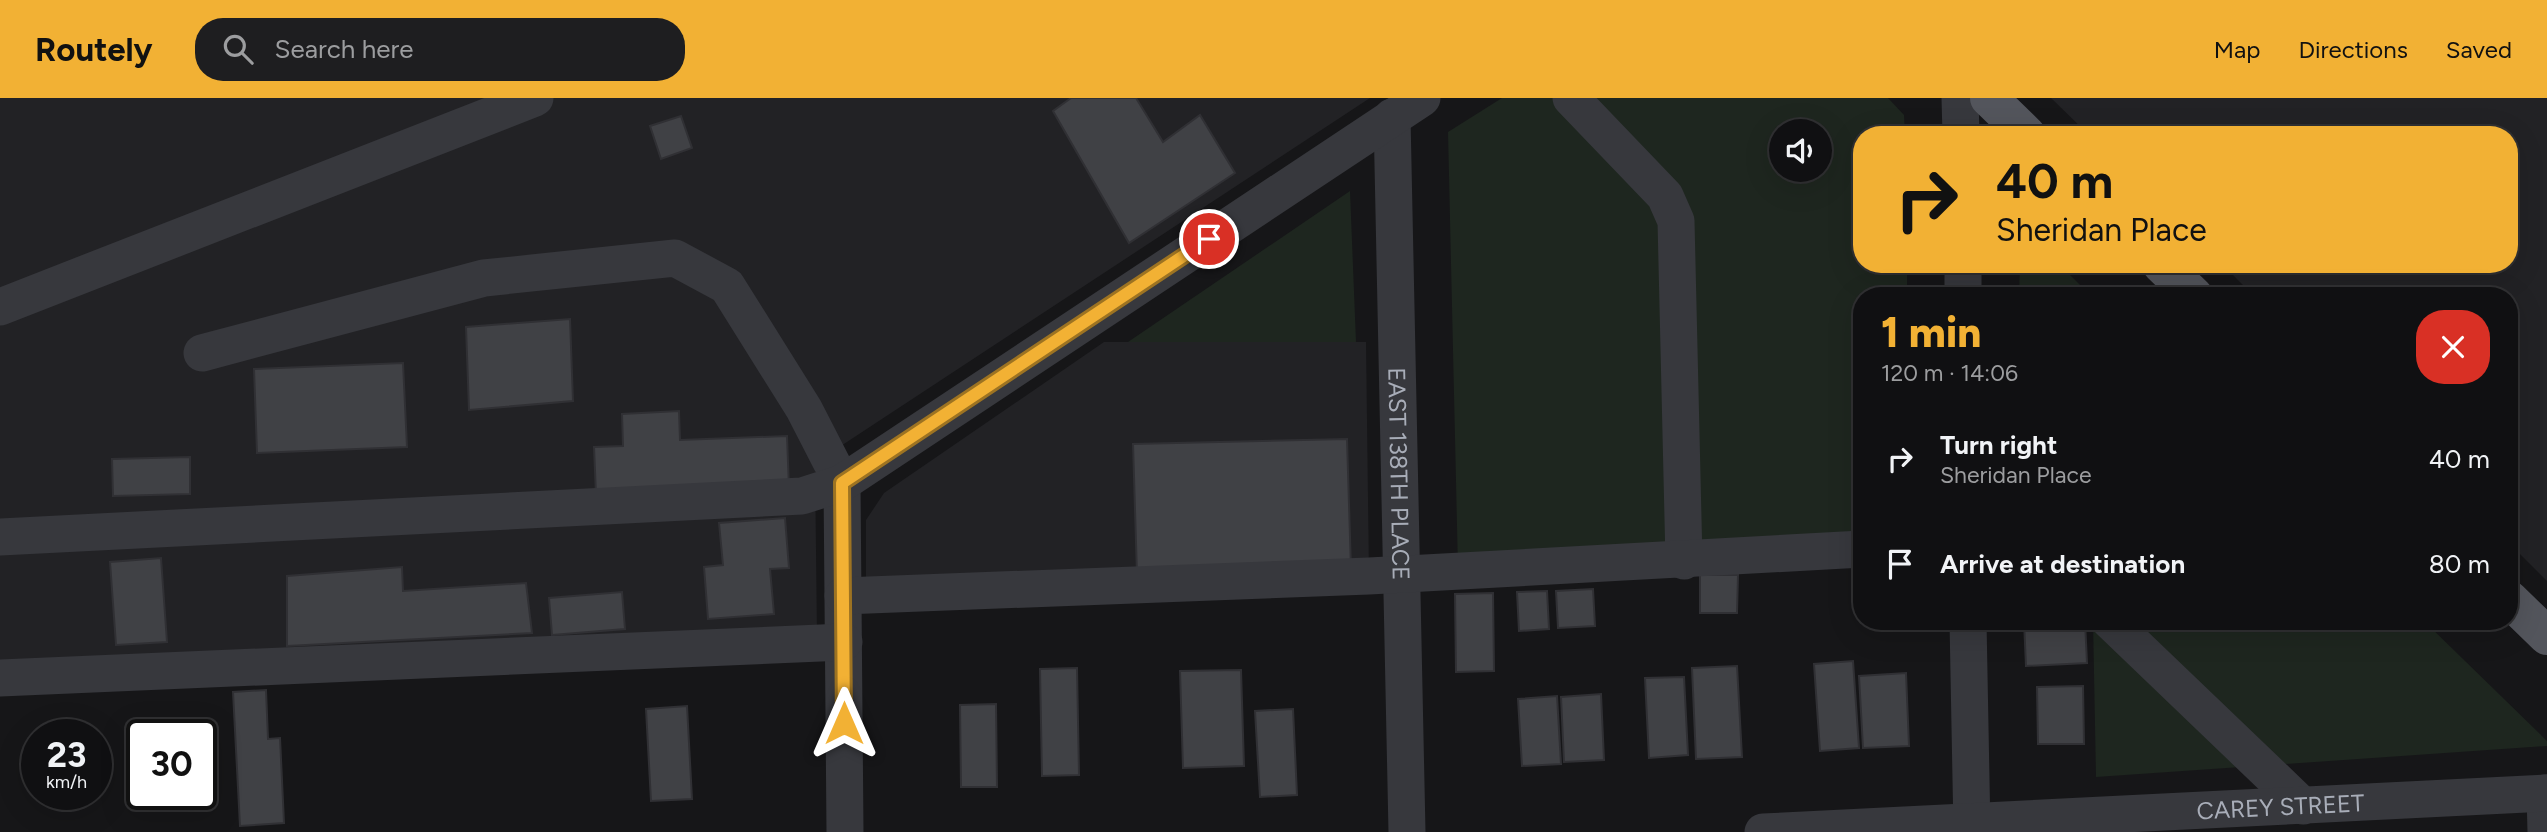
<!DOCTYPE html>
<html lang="en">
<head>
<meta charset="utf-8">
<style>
  :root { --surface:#101012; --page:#1e1e20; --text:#f1f3f6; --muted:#9c9d9f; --line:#303032; --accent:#f2b134 }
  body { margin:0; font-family:Figtree,sans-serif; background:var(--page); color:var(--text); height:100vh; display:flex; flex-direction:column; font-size:26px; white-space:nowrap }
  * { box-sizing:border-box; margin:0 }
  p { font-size:23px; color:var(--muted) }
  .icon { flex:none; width:38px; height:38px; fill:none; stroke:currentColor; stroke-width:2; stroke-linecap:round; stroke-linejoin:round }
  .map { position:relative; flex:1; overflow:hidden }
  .details { position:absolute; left:1853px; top:189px; width:665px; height:343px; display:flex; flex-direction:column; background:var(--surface); border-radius:28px; box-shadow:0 7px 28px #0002,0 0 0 2px var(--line) }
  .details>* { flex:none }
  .guide { position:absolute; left:1853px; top:28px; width:665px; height:147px; border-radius:28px; box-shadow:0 7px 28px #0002,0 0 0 2px var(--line); background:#f2b134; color:#111; overflow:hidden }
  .fabs { position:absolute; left:1769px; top:21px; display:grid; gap:14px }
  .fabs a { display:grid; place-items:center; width:63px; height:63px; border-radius:50%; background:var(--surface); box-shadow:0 7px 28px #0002,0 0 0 2px var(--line); font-size:35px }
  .speed { position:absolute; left:21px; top:621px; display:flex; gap:14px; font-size:35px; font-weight:700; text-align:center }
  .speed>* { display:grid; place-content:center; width:91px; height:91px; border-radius:50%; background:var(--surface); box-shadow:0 7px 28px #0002,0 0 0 2px var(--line); line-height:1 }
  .speed small { font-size:18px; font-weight:400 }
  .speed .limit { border:4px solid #111; border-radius:10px; background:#fff; color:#111 }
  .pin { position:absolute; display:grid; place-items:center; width:60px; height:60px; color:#fff; margin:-30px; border:4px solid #fff; border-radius:50%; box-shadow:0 2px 7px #0007 }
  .me { position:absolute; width:77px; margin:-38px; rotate:0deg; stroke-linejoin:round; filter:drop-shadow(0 0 5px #0008) }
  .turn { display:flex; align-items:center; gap:24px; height:147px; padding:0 28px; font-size:32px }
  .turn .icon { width:91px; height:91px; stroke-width:2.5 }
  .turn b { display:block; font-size:49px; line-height:60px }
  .round { display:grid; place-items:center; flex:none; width:74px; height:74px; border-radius:28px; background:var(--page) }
  .overview { display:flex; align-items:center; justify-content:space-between; height:119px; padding:0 28px }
  h1 { font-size:42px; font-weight:800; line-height:52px; color:var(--accent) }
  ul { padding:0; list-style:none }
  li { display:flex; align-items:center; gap:21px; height:105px; padding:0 28px }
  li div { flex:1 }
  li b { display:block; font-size:26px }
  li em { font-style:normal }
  header { display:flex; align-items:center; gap:42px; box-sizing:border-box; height:98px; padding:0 35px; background:var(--accent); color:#111 }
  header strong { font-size:33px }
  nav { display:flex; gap:38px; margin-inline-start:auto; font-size:24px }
  .search { width:490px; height:63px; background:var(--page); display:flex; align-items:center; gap:18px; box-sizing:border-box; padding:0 24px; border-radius:28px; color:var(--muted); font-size:26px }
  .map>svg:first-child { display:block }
  .built { fill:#222225 }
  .green { fill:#1e261f; fill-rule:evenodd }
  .building { fill:#404145; stroke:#303034; stroke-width:2 }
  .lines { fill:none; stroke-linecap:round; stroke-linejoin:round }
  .minor { stroke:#37383d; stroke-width:37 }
  .major { stroke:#53555c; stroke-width:38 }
  .route-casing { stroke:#9d7322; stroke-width:18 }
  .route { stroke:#f2b134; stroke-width:12 }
  .labels { text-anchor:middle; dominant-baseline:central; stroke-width:5; stroke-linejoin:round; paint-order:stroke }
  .street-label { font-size:24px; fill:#a8adb8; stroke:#111113 }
</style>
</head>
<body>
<header>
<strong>Routely</strong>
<div class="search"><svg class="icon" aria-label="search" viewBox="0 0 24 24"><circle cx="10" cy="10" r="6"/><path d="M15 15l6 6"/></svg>Search here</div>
<nav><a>Map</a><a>Directions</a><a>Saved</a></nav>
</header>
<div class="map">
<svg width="2547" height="734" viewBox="0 0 2547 734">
  <rect width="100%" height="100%" fill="#161618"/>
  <g class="built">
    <path d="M0 0H1370L815 365 817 537 0 567Z"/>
    <path d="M2051 0H2547V483L2510 446V198H2254L2222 166H2510V37H2089Z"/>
    <path d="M1104 244H1366L1369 478 866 497V422L884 395Z"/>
  </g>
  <g class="green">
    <path d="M1502 0H1888L1904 17 1905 37H1862V166H1907V198H1862V441L1458 471 1448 34ZM1782 33H1820V72H1782Z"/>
    <path d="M1350 93 1356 244H1128Z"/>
    <path d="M2020 166H2059L2091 198H2019Z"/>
    <path d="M2093 523H2424L2547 643V648L2096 679Z"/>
  </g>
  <g class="building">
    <path d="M1071 0H1136L1163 44 1200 17 1235 75 1129 145 1053 13Z"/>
    <path d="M681 18 692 50 661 61 650 28Z"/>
    <path d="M570 221 573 303 469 312 466 229Z"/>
    <path d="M403 265 407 349 257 355 254 271Z"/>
    <path d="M679 313 680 342 787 338 789 390 596 397 594 349 623 348 622 316Z"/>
    <path d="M1347 341 1351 471 1137 477 1133 346Z"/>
    <path d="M190 359V396L113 398 112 361Z"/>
    <path d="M785 420 789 470 770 471 774 516 708 521 704 469 723 467 719 425Z"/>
    <path d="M161 460 167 544 116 547 110 464Z"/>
    <path d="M402 469 403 493 526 485 532 535 287 548V478Z"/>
    <path d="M1700 477H1738L1737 515H1700Z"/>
    <path d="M1593 491 1595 528 1558 530 1556 493Z"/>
    <path d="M1547 493 1549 531 1519 533 1517 494Z"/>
    <path d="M622 494 625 531 552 537 549 500Z"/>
    <path d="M1493 495 1494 573 1456 574 1455 496Z"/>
    <path d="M2024 523H2085L2087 565 2026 568Z"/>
    <path d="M1853 563 1859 650 1820 653 1814 566Z"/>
    <path d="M1737 568 1742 659 1696 661 1692 570Z"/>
    <path d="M1077 570 1079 677 1042 678 1040 571Z"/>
    <path d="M1241 572 1244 668 1183 670 1180 573Z"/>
    <path d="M1906 575 1909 648 1863 650 1859 578Z"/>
    <path d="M1684 579 1688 657 1649 660 1645 580Z"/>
    <path d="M2083 588 2084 646H2038L2037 589Z"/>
    <path d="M266 592 268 641 280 640 284 725 240 728 233 594Z"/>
    <path d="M1601 596 1604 662 1564 664 1561 599Z"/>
    <path d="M1557 598 1561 666 1522 668 1518 601Z"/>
    <path d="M996 606 997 689H961L960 607Z"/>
    <path d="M687 608 692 701 651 703 646 611Z"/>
    <path d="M1293 611 1297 697 1260 699 1255 613Z"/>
  </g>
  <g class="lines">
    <g class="minor">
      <path d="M1571 0 1665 98 1676 123 1684 463"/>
      <path d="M1960 0 1961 37"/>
      <path id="s1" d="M1392 19 1407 734"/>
      <path d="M1963 166V198"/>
      <path d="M0 209 535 0"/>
      <path d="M202 255 484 180 675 160 727 188 804 311 842 385 845 734"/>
      <path d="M0 439 802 398 842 385 1422 0"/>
      <path d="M843 498 1369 478 1862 451"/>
      <path d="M1968 523 1972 734"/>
      <path d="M2110 523 2303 708"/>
      <path d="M0 580 844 544"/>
      <path d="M2545 695 2546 734"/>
      <path id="s2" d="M1763 734 2547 695"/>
    </g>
    <g class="major">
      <path d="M1989 0 2027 37"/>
      <path d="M2161 166 2194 198"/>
      <path d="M2510 502 2547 538"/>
    </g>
  </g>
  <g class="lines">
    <g class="route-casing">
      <path id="route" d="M844 625 842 385 1209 141"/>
    </g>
    <use href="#route" class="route"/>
  </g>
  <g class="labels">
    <g class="street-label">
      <text stroke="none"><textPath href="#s1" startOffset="357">EAST 138TH PLACE</textPath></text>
      <text stroke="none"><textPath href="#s2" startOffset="518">CAREY STREET</textPath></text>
    </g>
  </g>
</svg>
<div class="fabs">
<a><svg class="icon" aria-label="sound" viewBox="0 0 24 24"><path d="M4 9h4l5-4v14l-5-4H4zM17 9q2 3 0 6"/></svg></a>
</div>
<div class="speed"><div>23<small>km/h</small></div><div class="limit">30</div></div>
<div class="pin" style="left:1209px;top:141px;background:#d93025"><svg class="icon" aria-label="arrive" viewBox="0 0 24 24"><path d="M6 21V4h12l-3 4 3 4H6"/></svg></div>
<svg class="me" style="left:844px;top:625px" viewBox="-20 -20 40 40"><path d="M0-17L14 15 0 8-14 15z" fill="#f2b134" stroke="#fff" stroke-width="4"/></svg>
<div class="guide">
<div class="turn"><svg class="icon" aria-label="right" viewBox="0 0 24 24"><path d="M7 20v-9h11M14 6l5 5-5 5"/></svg><div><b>40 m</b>Sheridan Place</div></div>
</div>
<section class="details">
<div class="overview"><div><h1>1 min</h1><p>120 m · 14:06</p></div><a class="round" style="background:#d93025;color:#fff"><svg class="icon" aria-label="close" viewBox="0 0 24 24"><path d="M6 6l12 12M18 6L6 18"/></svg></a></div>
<ul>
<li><svg class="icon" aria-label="right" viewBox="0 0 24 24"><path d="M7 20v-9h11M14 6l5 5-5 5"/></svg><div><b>Turn right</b><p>Sheridan Place</p></div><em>40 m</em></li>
<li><svg class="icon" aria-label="arrive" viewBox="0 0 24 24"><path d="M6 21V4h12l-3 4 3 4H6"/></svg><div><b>Arrive at destination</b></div><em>80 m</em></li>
</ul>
</section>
</div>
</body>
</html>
